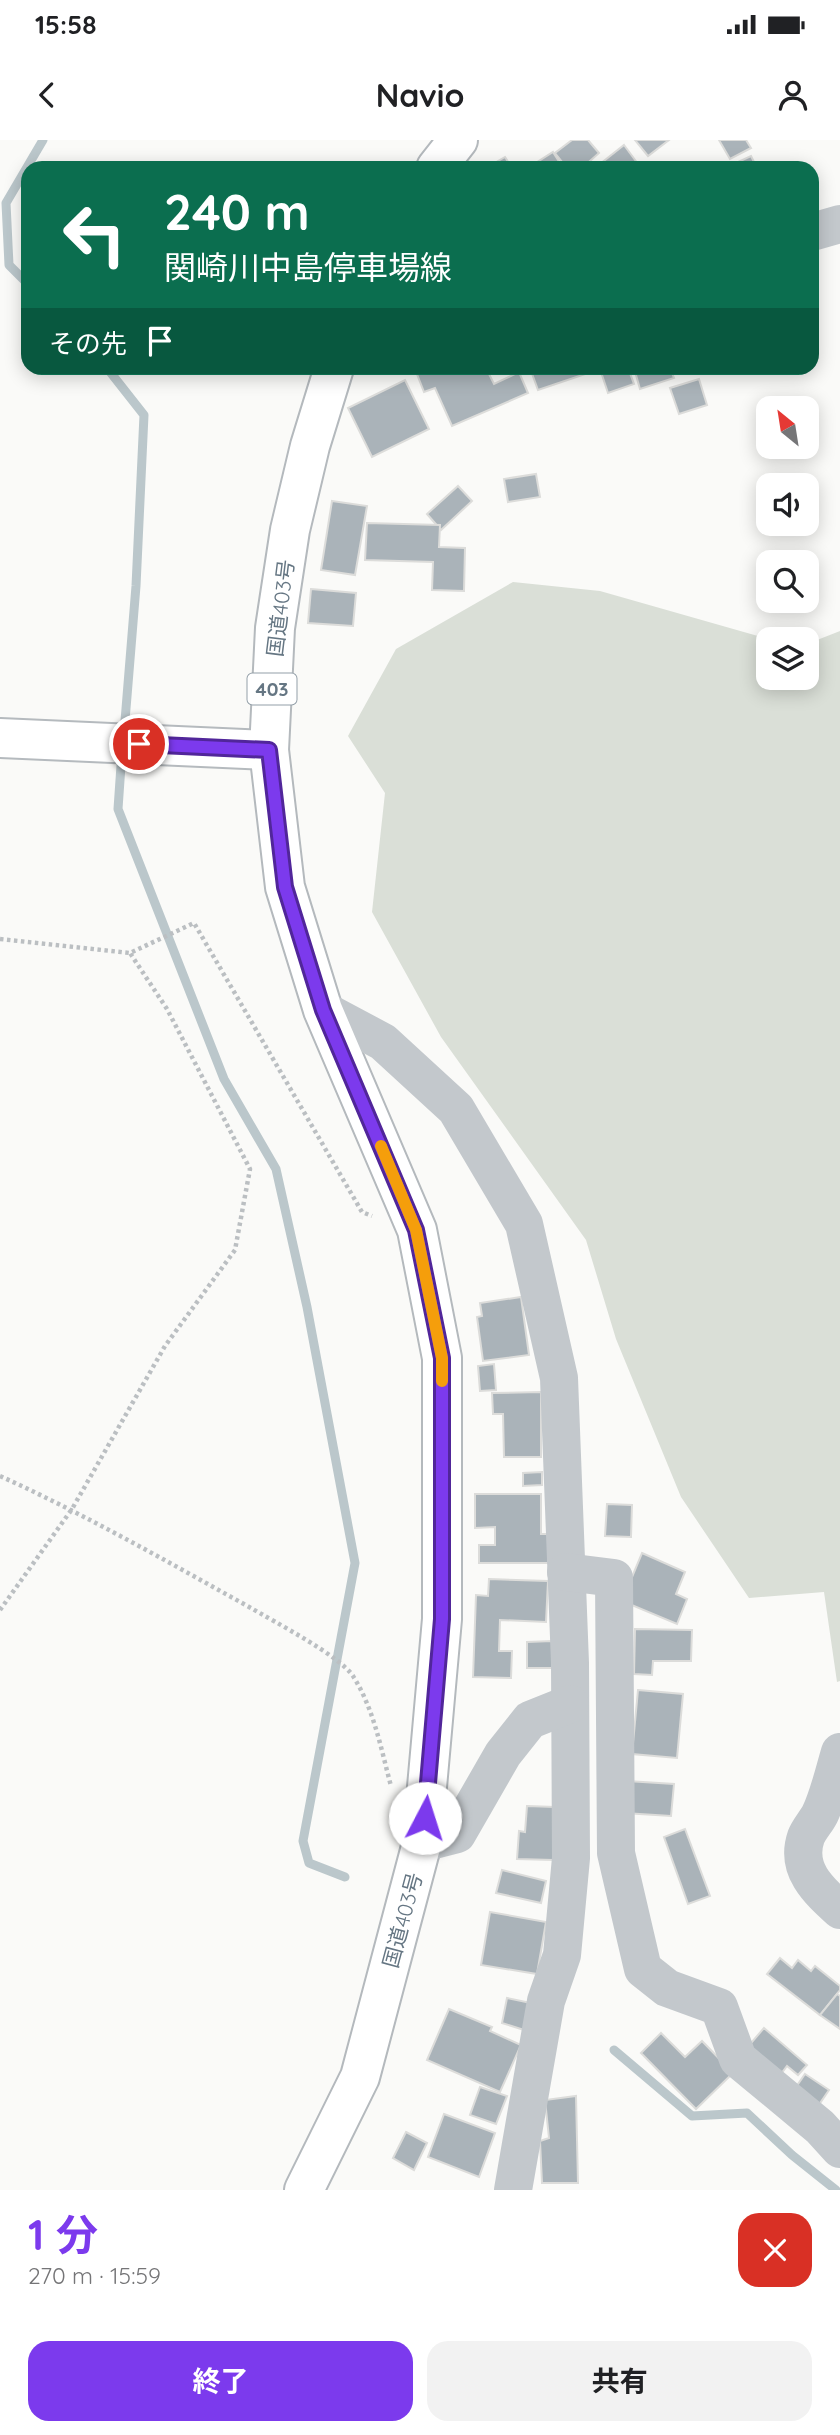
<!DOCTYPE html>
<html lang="ja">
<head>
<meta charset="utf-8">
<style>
  :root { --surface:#fff; --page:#f2f2f2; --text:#202124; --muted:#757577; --accent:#7c3aed }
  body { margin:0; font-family:Quicksand,"Noto Sans JP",sans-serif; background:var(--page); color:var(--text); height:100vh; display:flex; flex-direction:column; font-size:26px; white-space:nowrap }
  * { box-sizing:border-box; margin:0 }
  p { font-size:23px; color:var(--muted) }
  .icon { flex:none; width:38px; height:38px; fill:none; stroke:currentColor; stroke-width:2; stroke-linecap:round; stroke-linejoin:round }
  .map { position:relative; height:2050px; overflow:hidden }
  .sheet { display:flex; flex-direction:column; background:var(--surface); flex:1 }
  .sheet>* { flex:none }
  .banner { position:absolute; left:21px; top:21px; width:798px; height:214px; border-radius:21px; box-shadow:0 4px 18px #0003; background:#0b6e4f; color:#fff; overflow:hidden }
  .needle { width:46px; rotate:330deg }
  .controls { position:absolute; left:756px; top:256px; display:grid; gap:14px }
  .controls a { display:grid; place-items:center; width:63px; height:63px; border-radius:14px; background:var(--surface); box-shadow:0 4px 18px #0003; font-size:35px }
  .pin { position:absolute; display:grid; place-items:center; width:60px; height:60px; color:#fff; margin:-30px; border:4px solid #fff; border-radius:50%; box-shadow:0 2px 7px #0007 }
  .me { position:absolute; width:77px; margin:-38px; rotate:5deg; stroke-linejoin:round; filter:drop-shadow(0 0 5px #0008) }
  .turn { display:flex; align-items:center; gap:24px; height:147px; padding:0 28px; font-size:32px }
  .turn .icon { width:91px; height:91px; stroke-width:2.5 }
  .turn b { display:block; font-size:49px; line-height:60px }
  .then { display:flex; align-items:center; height:66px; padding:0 28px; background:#0003; gap:14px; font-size:26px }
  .round { display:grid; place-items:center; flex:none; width:74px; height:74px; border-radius:21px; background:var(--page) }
  .head { display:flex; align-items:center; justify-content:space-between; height:119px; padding:0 28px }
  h1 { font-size:42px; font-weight:700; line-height:52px; color:var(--accent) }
  .primary-button { display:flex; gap:14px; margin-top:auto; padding:14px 28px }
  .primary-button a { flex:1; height:80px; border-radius:21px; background:var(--accent); color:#fff; font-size:28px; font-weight:700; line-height:80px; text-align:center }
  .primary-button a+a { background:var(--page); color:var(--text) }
  .status { display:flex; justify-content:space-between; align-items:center; height:49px; padding:0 35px; background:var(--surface); direction:ltr }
  .status svg { height:19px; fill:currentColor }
  header { display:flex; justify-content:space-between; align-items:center; height:91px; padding:0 28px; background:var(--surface); font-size:32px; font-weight:700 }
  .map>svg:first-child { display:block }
  .green { fill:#dadfd7 }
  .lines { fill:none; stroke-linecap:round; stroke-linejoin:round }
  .stream { stroke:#bbc7cb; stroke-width:9 }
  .building { fill:#aab3b9; stroke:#dcdcda; stroke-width:2 }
  .major-casing { stroke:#b5babe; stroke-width:42 }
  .highway-casing { stroke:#b4b9bd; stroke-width:42 }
  .path { stroke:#bbbfc2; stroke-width:4.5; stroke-dasharray:3.5 3.5; stroke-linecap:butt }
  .minor { stroke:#c3c8cc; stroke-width:38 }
  .major { stroke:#fff; stroke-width:38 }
  .highway { stroke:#fff; stroke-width:38 }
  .route-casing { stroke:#51269a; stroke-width:18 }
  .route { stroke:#7c3aed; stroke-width:12 }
  .slow { stroke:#f59e0b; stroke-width:12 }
  .labels { text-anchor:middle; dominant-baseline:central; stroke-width:7; stroke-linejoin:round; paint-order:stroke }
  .shield { fill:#fff; stroke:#939fa8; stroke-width:2 }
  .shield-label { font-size:19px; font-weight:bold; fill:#657683 }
  .street-label { font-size:21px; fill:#657683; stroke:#fff }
</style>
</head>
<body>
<div class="status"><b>15:58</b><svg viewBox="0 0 49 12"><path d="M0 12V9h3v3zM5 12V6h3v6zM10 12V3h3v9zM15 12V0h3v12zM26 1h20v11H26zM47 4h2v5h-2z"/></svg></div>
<header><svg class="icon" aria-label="back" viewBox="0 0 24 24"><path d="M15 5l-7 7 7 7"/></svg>Navio<svg class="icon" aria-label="person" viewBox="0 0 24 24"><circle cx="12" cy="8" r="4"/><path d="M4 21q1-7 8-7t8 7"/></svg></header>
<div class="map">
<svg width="840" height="2050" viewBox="0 0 840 2050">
  <rect width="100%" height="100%" fill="#fafaf8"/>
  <path class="green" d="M513 442 600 451 768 499V537H807V504L840 491V1541L837 1542 824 1452 749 1458 681 1357 616 1199 586 1100 441 897 372 772 385 653 348 596 396 509Z"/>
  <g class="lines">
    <g class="stream">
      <path d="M28 144 9 125 6 63 43 0"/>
      <path d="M107 228 144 275 136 446 124 593"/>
      <path d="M122 611 118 669 224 939 276 1029 307 1167 355 1423 303 1701 309 1723 345 1737"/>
      <path d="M614 1910 692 1976 747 1973 792 2015 836 2050"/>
    </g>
  </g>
  <g class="building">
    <path d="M572 0H588L599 13 582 28H567L555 13Z"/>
    <path d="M635 0H669L648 16Z"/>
    <path d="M719 0H746L751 8 730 19Z"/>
    <path d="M624 5 638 24 633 28H595Z"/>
    <path d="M553 12 563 28H528Z"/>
    <path d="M751 16 757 28H725Z"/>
    <path d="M505 17 512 28H486Z"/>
    <path d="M418 228H486L494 244 519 232 528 253 452 286 435 248 424 252 415 229Z"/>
    <path d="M530 228H628L634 244 608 253 600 229 538 250Z"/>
    <path d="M634 228H670L674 238 640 249Z"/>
    <path d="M699 239 707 265 679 274 670 248Z"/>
    <path d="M405 240 429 289 372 317 348 268Z"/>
    <path d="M536 334 540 357 508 362 504 339Z"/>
    <path d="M458 346 472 361 441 390 427 374Z"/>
    <path d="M332 361 367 366 355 435 321 430Z"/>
    <path d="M367 383 440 385 439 407 465 408 464 451 432 450 433 422 365 420Z"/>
    <path d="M311 449 356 453 353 486 308 483Z"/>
    <path d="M521 1157 529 1215 483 1221 477 1177 482 1176 480 1163Z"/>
    <path d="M494 1224 496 1250 480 1251 478 1226Z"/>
    <path d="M541 1252V1317H504L503 1274H493L492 1253Z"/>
    <path d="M542 1332V1345L523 1346V1333Z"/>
    <path d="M475 1354H541V1394H548V1423H479V1405H495V1387L475 1388Z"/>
    <path d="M607 1364 632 1365 631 1397 605 1396Z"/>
    <path d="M642 1413 685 1432 676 1454 687 1459 677 1484 622 1461Z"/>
    <path d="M489 1439 548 1441 546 1482 500 1480 499 1511H512L511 1538 473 1537 476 1455 488 1456Z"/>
    <path d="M635 1489 692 1490 691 1521H653L652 1535 634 1534Z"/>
    <path d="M552 1501V1528H527V1502Z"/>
    <path d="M638 1550 683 1554 677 1618 632 1614Z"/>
    <path d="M627 1641 674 1644 671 1676 624 1673Z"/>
    <path d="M527 1666 555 1667 553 1720 517 1719 519 1691 525 1692Z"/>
    <path d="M685 1689 710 1756 688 1764 664 1697Z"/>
    <path d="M502 1730 546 1741 541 1763 496 1753Z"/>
    <path d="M490 1772 546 1782 537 1834 481 1825Z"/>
    <path d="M780 1818 792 1828 798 1820 811 1831 815 1826 840 1846V1850L820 1875 767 1834Z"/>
    <path d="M837 1854 840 1856V1889L820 1875Z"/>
    <path d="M507 1858 531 1863 524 1890 502 1883Z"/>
    <path d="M449 1869 492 1887 490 1891 521 1905 500 1952 427 1920Z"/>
    <path d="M764 1888 807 1925 798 1935 787 1926 778 1938 745 1910Z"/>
    <path d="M661 1893 685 1917 702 1901 733 1933 696 1969 641 1913Z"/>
    <path d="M805 1934 829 1950 818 1966 794 1950Z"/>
    <path d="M480 1947 507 1956 496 1984 470 1975Z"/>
    <path d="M576 1956 578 2043H542L540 2001 549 1998 545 1960Z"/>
    <path d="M444 1974 495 1993 479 2037 428 2017Z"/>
    <path d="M406 1992 427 2003 414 2030 393 2018Z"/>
  </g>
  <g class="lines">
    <g class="major-casing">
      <path id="major" d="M0 598 269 610"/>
    </g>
    <g class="highway-casing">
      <g id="highway">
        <path d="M436 28 458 0"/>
        <path d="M304 2050 360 1937 422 1703 442 1479V1218L417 1090 323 870 285 747 269 610 275 488 290 390 310 306 334 228"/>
      </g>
    </g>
    <g class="path">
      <path d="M0 799 130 813 194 783 362 1072 372 1076"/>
      <path d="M0 1336C86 1375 168 1422 251 1468 273 1481 340 1516 353 1536 374 1569 381 1609 391 1646"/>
      <path d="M0 1470 72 1369 165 1206 235 1110 250 1029 167 869 130 813"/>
    </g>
    <g class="minor">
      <path d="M812 92 840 84"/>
      <path d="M323 870 383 902 456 969 524 1084 559 1238 570 1523 571 1718 562 1815 546 1861 513 2050"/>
      <path d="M566 1432 614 1438 616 1713 643 1829 667 1848 719 1867 738 1919 820 1987 840 2009"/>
      <path d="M840 1612C834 1632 829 1655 820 1674 816 1682 809 1689 806 1697 795 1729 818 1750 840 1770"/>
      <path d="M422 1703 457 1694 503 1614 530 1580 570 1564"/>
    </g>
    <use href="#major" class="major"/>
    <use href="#highway" class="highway"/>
  </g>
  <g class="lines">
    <g class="route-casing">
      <path id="route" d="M139 604 269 610 285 747 323 870 416 1090 442 1218V1479L425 1678"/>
    </g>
    <use href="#route" class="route"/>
    <path class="slow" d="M381 1006 416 1090 442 1218V1241"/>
  </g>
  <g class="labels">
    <rect class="shield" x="247.5" y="533.5" width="49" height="31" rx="5"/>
    <g class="shield-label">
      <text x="272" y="549">403</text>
    </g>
    <g class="street-label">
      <text transform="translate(280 468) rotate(-83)">国道403号</text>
      <text transform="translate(402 1780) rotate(-75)">国道403号</text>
    </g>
  </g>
</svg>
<div class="controls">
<a><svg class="needle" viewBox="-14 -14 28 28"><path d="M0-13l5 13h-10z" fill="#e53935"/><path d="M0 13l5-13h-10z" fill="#757577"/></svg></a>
<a><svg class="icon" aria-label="sound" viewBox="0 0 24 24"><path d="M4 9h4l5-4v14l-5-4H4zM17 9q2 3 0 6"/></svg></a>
<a><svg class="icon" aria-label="search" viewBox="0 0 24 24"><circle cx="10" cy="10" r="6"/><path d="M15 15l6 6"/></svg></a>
<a><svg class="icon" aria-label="layers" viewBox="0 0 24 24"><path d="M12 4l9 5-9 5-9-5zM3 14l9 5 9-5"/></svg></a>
</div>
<div class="pin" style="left:139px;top:604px;background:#d93025"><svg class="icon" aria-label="arrive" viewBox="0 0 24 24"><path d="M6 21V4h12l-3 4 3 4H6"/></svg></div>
<svg class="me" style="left:425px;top:1678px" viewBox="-20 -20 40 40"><circle r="19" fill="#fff"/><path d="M0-13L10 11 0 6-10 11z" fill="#7c3aed"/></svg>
<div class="banner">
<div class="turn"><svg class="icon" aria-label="left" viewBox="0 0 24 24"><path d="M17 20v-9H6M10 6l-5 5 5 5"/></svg><div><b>240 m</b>関崎川中島停車場線</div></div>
<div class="then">その先<svg class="icon" aria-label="arrive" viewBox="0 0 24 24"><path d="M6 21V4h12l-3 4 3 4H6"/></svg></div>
</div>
</div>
<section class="sheet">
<div class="head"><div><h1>1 分</h1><p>270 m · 15:59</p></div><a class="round" style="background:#d93025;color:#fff"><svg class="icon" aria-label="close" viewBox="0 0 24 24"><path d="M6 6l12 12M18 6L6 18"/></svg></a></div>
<div class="primary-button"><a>終了</a><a>共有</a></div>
</section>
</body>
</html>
